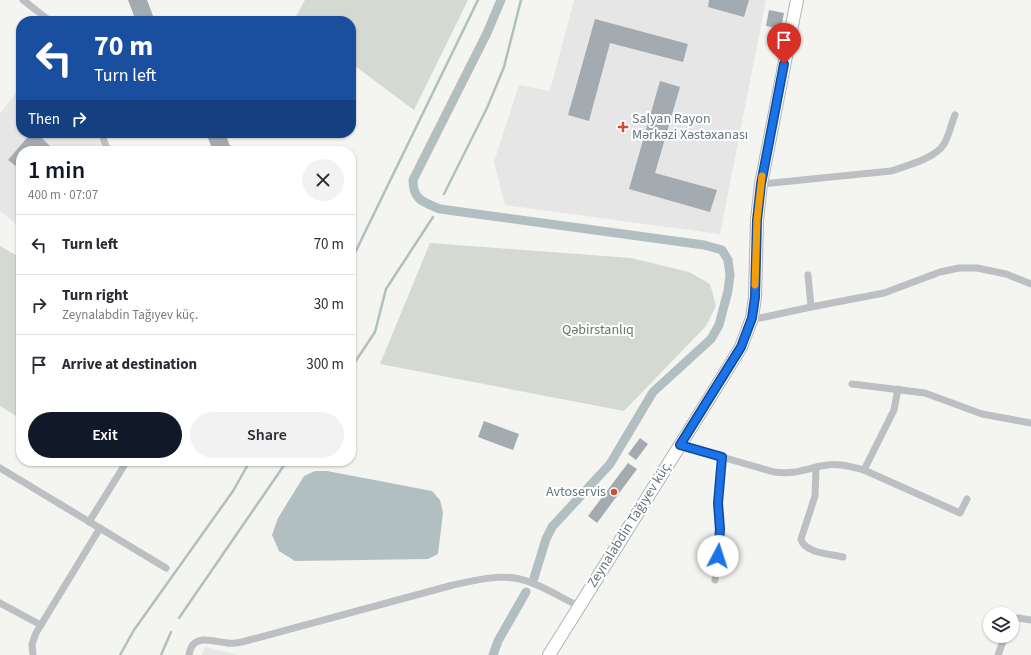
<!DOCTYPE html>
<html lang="en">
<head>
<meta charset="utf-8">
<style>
  :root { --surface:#fff; --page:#f2f2f3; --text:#2b2b33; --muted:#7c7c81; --line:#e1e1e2; --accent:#111827 }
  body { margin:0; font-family:"Source Sans 3",sans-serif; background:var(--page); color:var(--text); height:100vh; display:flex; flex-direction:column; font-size:15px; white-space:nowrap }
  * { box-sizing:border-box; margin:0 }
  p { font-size:13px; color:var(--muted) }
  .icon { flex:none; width:22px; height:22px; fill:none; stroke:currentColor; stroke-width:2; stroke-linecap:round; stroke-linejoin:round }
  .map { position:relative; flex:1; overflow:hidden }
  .panel { position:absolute; left:16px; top:146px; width:340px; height:320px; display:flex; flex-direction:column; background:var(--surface); border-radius:16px; box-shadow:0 1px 3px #0004 }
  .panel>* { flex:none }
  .guide { position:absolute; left:16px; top:16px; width:340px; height:122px; border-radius:16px; box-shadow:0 1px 3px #0004; background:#1a4fa0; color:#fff; overflow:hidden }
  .buttons { position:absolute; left:983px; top:607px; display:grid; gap:8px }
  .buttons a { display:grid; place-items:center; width:36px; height:36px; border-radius:50%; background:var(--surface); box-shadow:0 1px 3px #0004; font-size:20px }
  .pin { position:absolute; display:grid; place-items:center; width:34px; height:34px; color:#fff; margin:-41px -17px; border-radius:50% 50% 50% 0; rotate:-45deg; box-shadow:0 0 4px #0007 }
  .pin .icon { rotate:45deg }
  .me { position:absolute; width:44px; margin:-22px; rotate:5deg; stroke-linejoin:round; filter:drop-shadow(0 0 3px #0008) }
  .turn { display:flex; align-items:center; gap:14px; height:84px; padding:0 12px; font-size:18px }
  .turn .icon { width:52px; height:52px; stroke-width:2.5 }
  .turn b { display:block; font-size:28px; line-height:34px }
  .then { display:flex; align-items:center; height:38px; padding:0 12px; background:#0003; gap:8px; font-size:15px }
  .round { display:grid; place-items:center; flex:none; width:42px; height:42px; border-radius:21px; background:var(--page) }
  .head { display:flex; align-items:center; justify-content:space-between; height:68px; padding:0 12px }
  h1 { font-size:24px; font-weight:600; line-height:30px; color:var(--accent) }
  .cta { display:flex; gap:8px; margin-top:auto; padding:8px 12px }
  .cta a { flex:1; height:46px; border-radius:24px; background:var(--accent); color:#fff; font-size:16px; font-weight:600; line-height:46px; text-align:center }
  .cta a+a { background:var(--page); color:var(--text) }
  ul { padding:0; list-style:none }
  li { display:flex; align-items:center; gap:12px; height:60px; padding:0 12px; border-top:1px solid var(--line) }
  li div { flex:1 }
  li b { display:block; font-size:15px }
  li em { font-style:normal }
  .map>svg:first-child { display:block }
  .built { fill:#e5e6e5 }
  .green { fill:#d4d9d1 }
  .water { fill:#b2bfc1 }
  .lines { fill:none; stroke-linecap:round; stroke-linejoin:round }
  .stream { stroke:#b2bfc1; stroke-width:2.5 }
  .canal { stroke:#b2bfc1; stroke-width:9 }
  .building { fill:#a4abb0 }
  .primary-casing { stroke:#b0b4b7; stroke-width:14 }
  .street { stroke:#bcc0c3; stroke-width:7 }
  .primary { stroke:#fff; stroke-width:12 }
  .route-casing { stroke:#114b97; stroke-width:10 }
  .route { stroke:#1a73e8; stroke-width:7 }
  .slow { stroke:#f59e0b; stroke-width:7 }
  .poi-dot { fill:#ce4f37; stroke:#fff; stroke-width:1.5 }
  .labels { text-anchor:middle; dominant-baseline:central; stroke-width:4; stroke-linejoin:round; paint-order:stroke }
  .poi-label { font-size:14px; fill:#67767f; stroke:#fff; text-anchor:start }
  .park-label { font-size:14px; fill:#6a7765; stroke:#fff }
  .street-label { font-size:14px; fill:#67767f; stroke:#fff }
</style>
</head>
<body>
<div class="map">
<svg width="1031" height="655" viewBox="0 0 1031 655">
  <rect width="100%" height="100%" fill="#f4f4f1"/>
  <g class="built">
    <path d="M574 0H766L720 234 505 205 494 162 519 85 550 91Z"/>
    <path d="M21 86V133H96L104 151H21V228L0 211V114Z"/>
    <path d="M204 647 238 655H202Z"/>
  </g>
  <g class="green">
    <path d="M305 0H468L414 110 351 63V21L294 20Z"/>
    <path d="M430 243 631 258 689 272 710 284 716 306 706 326 624 411 380 364Z"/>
    <path d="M0 246 21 258V419L0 406Z"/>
  </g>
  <path class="water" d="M315 471H327L432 491 440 500 443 513 438 554 428 559 295 561 279 551 272 535 278 518 304 476Z"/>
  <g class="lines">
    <g class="stream">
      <path d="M444 194 487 108 504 67 521 0"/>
      <path d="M351 261 478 0"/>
      <path d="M351 368 375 332 386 289 433 217"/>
      <path d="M179 618 287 461"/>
      <path d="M120 655 134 630 233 491 250 461"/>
      <path d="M161 655 171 632"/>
    </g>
    <g class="canal">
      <path d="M501 0 487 33 413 180C413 200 423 202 440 209L704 245 722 250 728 260 730 275 728 291 719 325 711 339 653 392 610 464 552 527 546 539 534 578"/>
      <path d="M493 655 498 641 526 592"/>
    </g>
  </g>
  <g class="building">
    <path d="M128 0H147L155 21H136Z"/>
    <path d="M709 0H749L744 17 708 7Z"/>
    <path d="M769 10 784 13 781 29 766 26Z"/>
    <path d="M595 19 688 44 683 62 610 43 589 121 568 115Z"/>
    <path d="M660 81 680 87 655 173 717 190 710 212 629 189Z"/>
    <path d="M31 133H37L55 151H21V170L8 160Z"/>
    <path d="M206 133H225L232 151H213Z"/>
    <path d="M484 421 519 434 513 450 478 437Z"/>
    <path d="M640 438 648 444 636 460 628 454Z"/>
    <path d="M628 463 637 469 597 523 588 516Z"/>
  </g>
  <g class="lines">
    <g class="primary-casing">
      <path id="primary" d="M549 655 722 378 741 347 752 318 755 297 757 220 761 184 797 0"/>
    </g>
    <g class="street">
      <path d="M23 0 50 21"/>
      <path d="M101 133 108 151"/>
      <path d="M761 184 891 171C906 166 936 158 944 144 949 136 951 124 955 115"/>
      <path d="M808 275 811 307"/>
      <path d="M752 318H760L811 307 884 293 940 272 959 268H977L1006 274 1031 284"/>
      <path d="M852 384 925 393 982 414 1031 423"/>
      <path d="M680 445 774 472C799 475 805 468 827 465 839 463 852 467 864 470L960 513 967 499"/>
      <path d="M0 468 166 568"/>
      <path d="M816 468 815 496 801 539C804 553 831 554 843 557"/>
      <path d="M864 470 894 410 898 389"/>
      <path d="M89 522 127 461"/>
      <path d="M715 580 719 544 717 503 722 457"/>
      <path d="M0 603 41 625"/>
      <path d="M1012 620 1018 618 1031 620"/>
      <path d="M33 655 32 644 36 633 100 528"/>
      <path d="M189 655C192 633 211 641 227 643 232 644 237 643 242 642L453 585C473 581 494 575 514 578 536 581 559 597 579 606"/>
      <path d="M998 655 1005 636"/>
    </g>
    <use href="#primary" class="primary"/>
  </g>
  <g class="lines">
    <g class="route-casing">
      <path id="route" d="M718 556 720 529 718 503 722 457 680 445 741 347 752 318 755 297 757 220 761 184 784 64"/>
    </g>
    <use href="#route" class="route"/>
    <path class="slow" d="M755 285 757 220 762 176"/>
  </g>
  <g class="poi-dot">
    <path d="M621 121h4v4h4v4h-4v4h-4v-4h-4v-4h4z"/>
    <circle cx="614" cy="492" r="4"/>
  </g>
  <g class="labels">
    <g class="poi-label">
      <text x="632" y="119">Salyan Rayon<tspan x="632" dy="16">Mərkəzi Xəstəxanası</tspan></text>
      <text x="606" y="492" text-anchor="end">Avtoservis</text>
    </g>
    <g class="park-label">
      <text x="598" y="330">Qəbirstanlıq</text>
    </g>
    <g class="street-label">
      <text transform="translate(630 524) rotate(-58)">Zeynalabdin Tağıyev küç.</text>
    </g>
  </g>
</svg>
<div class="buttons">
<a><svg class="icon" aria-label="layers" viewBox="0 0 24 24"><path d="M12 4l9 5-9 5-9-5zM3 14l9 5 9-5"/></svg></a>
</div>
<div class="pin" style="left:784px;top:64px;background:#d93025"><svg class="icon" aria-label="arrive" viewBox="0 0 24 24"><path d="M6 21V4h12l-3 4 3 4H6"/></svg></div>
<svg class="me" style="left:718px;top:556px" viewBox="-20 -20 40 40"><circle r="19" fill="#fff"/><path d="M0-13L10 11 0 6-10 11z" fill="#1a73e8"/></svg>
<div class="guide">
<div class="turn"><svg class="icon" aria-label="left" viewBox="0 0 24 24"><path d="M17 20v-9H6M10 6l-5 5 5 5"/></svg><div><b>70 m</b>Turn left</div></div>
<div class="then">Then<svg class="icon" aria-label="right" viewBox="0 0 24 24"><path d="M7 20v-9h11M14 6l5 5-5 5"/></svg></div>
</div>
<section class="panel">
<div class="head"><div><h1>1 min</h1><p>400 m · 07:07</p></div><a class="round"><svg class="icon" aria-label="close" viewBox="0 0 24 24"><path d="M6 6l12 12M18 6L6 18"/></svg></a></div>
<ul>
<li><svg class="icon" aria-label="left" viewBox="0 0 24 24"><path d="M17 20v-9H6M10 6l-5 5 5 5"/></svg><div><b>Turn left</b></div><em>70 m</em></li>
<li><svg class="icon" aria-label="right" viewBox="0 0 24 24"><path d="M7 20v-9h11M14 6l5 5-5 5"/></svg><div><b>Turn right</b><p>Zeynalabdin Tağıyev küç.</p></div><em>30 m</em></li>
<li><svg class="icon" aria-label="arrive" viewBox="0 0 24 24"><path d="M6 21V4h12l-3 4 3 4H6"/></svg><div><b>Arrive at destination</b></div><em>300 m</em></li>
</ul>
<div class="cta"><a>Exit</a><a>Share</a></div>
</section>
</div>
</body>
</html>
